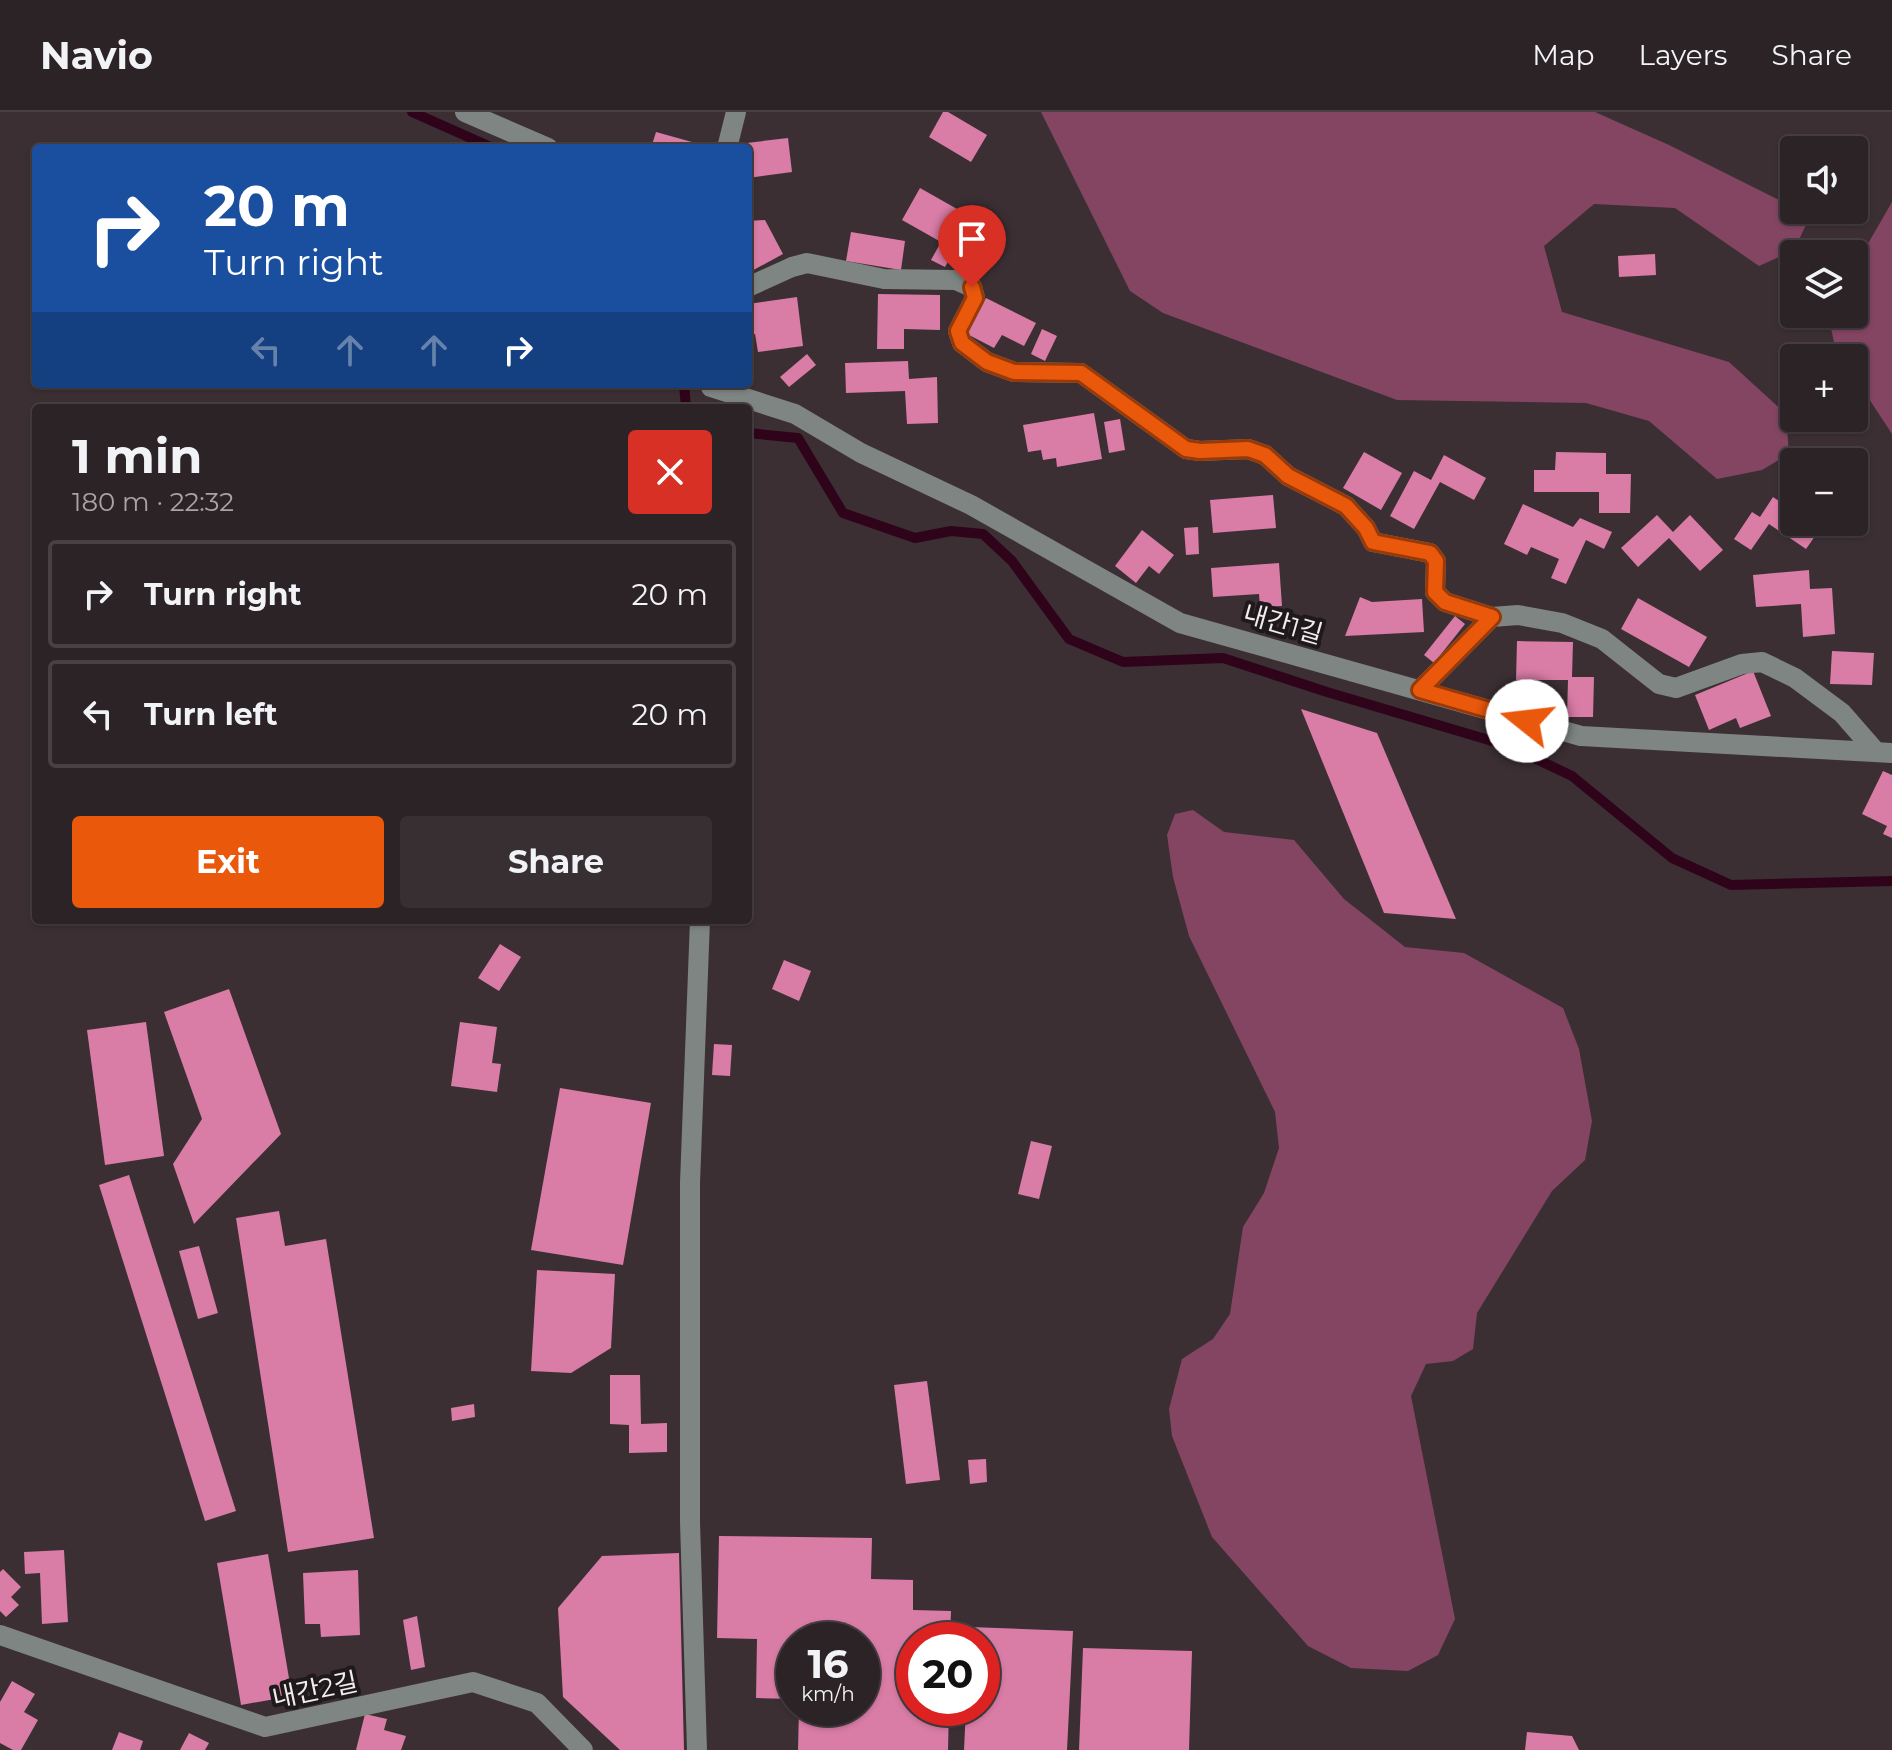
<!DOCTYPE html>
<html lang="en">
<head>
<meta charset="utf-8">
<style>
  :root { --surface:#2c2327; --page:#382f33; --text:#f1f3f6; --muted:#a6a4a7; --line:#484044; --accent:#ea580c }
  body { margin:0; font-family:Montserrat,"Noto Sans KR",sans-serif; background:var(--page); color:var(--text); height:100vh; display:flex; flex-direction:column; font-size:30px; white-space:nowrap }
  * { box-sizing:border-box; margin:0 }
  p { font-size:26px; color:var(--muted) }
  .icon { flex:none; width:44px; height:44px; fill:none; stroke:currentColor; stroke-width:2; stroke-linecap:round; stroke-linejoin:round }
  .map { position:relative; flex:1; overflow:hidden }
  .sheet { position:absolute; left:32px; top:292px; width:720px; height:520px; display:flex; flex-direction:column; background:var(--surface); border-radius:8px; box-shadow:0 2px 6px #0004,0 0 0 2px var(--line) }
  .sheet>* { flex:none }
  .guide { position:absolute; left:32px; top:32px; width:720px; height:244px; border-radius:8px; box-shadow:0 2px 6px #0004,0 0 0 2px var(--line); background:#1a4fa0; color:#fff; overflow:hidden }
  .tools { position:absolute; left:1780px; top:24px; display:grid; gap:16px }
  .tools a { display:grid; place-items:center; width:88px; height:88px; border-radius:8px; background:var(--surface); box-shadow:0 2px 6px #0004,0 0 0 2px var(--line); font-size:40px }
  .speed { position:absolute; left:776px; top:1510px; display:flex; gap:16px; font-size:40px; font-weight:700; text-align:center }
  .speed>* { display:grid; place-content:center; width:104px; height:104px; border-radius:50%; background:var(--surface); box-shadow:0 2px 6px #0004,0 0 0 2px var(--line); line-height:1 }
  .speed small { font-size:20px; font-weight:400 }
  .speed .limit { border:12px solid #d22; background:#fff; color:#111 }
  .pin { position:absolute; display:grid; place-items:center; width:68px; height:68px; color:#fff; margin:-82px -34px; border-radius:50% 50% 50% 0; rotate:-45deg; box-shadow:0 0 8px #0007 }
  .pin .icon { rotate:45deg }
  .me { position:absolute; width:88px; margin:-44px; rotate:286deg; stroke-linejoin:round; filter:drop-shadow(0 0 6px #0008) }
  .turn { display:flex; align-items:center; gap:28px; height:168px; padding:0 40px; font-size:36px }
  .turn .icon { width:104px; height:104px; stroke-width:2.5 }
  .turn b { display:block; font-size:56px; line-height:68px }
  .lanes { display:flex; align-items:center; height:76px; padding:0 40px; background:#0003; justify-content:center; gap:40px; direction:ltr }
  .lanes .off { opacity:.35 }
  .round { display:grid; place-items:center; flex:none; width:84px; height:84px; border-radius:8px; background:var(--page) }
  .summary { display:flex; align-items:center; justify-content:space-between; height:136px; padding:0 40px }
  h1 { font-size:48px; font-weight:700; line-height:60px }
  .action { display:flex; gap:16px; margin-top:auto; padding:16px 40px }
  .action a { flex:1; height:92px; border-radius:8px; background:var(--accent); color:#fff; font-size:32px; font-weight:700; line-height:92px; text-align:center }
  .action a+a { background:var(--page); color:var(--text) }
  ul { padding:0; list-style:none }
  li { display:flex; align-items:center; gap:24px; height:108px; margin:0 16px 12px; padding:0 24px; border:4px solid var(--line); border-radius:8px }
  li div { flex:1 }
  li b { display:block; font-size:30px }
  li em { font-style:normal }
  header { display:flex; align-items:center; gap:48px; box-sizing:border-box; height:112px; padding:0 40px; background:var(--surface); border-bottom:2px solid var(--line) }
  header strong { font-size:38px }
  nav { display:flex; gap:44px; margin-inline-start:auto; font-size:28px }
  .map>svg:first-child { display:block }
  .green { fill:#844562 }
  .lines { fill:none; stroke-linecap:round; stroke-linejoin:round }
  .stream { stroke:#2f041b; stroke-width:10 }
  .building { fill:#d97ca6 }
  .minor { stroke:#7e8582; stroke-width:20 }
  .route-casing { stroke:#983908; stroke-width:20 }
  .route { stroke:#ea580c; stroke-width:14 }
  .labels { text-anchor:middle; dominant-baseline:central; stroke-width:8; stroke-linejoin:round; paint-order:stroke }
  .street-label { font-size:26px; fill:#f4ebef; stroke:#1e191b }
</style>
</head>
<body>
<header>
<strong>Navio</strong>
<nav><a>Map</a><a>Layers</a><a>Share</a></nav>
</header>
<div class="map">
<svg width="1892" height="1638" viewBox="0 0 1892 1638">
  <rect width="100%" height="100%" fill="#3b2f34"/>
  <g class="green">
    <path d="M1041 0H1595L1669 33 1783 90 1806 113 1794 138 1759 154 1675 96 1594 92 1544 134 1562 200 1729 250 1786 302 1789 342 1762 358 1717 367 1649 309 1586 291 1397 288 1163 201 1130 179Z"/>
    <path d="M1892 90V322L1854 264V246H1842L1835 235 1828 202H1854V156Z"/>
    <path d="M1193 698 1224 720 1294 728 1344 787 1405 835 1464 841 1563 896 1579 937 1592 1009 1585 1048 1552 1079 1477 1201 1473 1237 1453 1249 1426 1252 1411 1284 1455 1507 1438 1543 1408 1559 1351 1556 1308 1534 1212 1425 1172 1324 1169 1297 1182 1247 1213 1227 1230 1202 1243 1115 1264 1081 1279 1036 1275 1000 1189 824 1173 765 1167 723 1175 702Z"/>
  </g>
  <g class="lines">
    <g class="stream">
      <path d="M412 0 493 36"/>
      <path d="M684 272 686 296"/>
      <path d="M748 321 798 326 843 401 915 426 951 419 983 422 1012 449 1069 527 1123 550 1223 546 1327 580 1509 634 1572 664 1672 746 1731 773 1892 769"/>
    </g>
  </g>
  <g class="building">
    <path d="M943 0H948L987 23 971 50 929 25Z"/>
    <path d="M656 20 710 35V36H651Z"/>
    <path d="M788 26 792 60 748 66V36H739L738 32Z"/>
    <path d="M920 76 973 106 945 155 931 148 941 130 902 108Z"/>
    <path d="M765 108 783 142 748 161V109Z"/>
    <path d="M851 120 905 129 901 158 846 149Z"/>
    <path d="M1655 142 1656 163 1619 165 1618 144Z"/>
    <path d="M878 182 940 183V218L904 217V237H877Z"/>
    <path d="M797 185 803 234 758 240 755 222 748 223V192Z"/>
    <path d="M986 186 1036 211 1024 234 1002 223 994 236 967 222Z"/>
    <path d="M1042 217 1057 224 1045 249 1031 242Z"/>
    <path d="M807 242 816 253 789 275 780 265Z"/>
    <path d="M908 249 909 267 937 265 938 311 907 312 905 279 846 281 845 251Z"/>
    <path d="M1094 301 1102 347 1057 355 1056 346 1043 348 1041 338 1028 340 1023 313Z"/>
    <path d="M1120 307 1125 338 1109 341 1104 310Z"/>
    <path d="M1364 340 1402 361 1381 398 1343 376Z"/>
    <path d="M1556 340 1606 341V362H1631L1630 401H1599V380H1534V358H1555Z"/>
    <path d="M1444 343 1486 366 1474 388 1440 370 1414 417 1390 404 1414 359 1431 368Z"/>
    <path d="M1273 383 1276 416 1213 421 1210 388Z"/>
    <path d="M1773 385 1794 399V410H1810L1820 417 1806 437 1769 412 1751 438 1734 427 1752 400 1760 405Z"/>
    <path d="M1523 392 1573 415 1580 406 1612 420 1604 437 1586 428 1566 472 1551 466 1559 447 1531 435 1527 443 1504 432Z"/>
    <path d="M1657 403 1673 420 1690 403 1723 438 1700 459 1669 426 1638 455 1621 436Z"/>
    <path d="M1198 415 1199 442 1186 443 1184 416Z"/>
    <path d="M1142 418 1174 443 1159 462 1149 454 1136 471 1115 454Z"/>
    <path d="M1279 451 1282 494 1260 495 1259 482 1213 485 1211 456Z"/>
    <path d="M1809 458 1810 477 1832 476 1835 522 1803 525 1801 492 1756 495 1753 463Z"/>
    <path d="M1360 485 1372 490 1422 487 1424 520 1345 524Z"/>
    <path d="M1638 486 1707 525 1689 555 1621 517Z"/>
    <path d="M1455 504 1465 512 1434 551 1424 543Z"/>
    <path d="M1517 529 1573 530 1572 565H1594L1593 605H1567L1568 568H1516Z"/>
    <path d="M1832 539 1874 541 1872 573 1830 572Z"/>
    <path d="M1753 559 1771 604 1740 616 1736 606 1709 618 1695 583Z"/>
    <path d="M1301 597 1377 621 1456 807 1384 801Z"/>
    <path d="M1883 659 1892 663V726L1883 722 1887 714 1862 702Z"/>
    <path d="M500 832 521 845 499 879 478 866Z"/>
    <path d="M784 848 811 859 799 889 772 877Z"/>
    <path d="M229 877 281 1022 194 1112 173 1052 202 1007 164 900Z"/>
    <path d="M146 910 164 1044 105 1053 87 918Z"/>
    <path d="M460 910 497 915 492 951 501 952 497 980 451 974Z"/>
    <path d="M714 932 732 933 730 964 712 963Z"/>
    <path d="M560 976 651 991 623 1153 531 1138Z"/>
    <path d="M1031 1029 1052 1034 1039 1087 1018 1082Z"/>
    <path d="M129 1063 236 1399 205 1409 99 1073Z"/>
    <path d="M279 1099 285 1134 326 1127 374 1426 288 1440 236 1106Z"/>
    <path d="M199 1134 218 1201 198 1207 179 1139Z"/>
    <path d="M537 1158 615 1162 611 1236 571 1261 531 1259Z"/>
    <path d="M610 1263H640L641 1312 667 1311V1340L629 1341V1313L610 1312Z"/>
    <path d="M927 1269 940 1368 906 1372 894 1273Z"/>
    <path d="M474 1292 475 1305 452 1309 451 1296Z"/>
    <path d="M986 1347 987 1370 970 1372 968 1348Z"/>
    <path d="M719 1424 872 1426 871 1467 913 1468V1498L951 1499 950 1528H914V1596H949L948 1638H798L799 1596H862V1528H794V1587L756 1586 757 1527 717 1526Z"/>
    <path d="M64 1438 68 1510 42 1512 40 1461 25 1462 24 1440Z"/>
    <path d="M679 1441 684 1638H620L563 1585 558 1496 602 1444Z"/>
    <path d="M268 1442 292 1584 241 1593 217 1451Z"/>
    <path d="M3 1457 21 1475 11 1485 19 1493 6 1505 0 1499V1460Z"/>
    <path d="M358 1458 360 1523 321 1525 320 1512H305L303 1461Z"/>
    <path d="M417 1504 425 1555 411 1558 403 1508Z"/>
    <path d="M970 1515 1073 1519 1067 1638H964L966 1596H982V1528H970Z"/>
    <path d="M1083 1536 1192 1539 1189 1638H1079Z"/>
    <path d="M12 1569 35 1582 24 1600 38 1608 21 1638H13L0 1631V1590Z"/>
    <path d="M365 1602 387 1607 384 1618 406 1624 401 1638H356Z"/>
    <path d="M119 1620 143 1629 140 1638H112Z"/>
    <path d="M1527 1620 1572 1624 1579 1638H1525Z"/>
    <path d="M189 1621 209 1631 205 1638H180Z"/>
  </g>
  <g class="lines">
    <g class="minor">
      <path d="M465 0 548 36"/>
      <path d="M727 36 736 0"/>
      <path d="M748 175 792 155 807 151 884 167 956 168 972 175 975 186 958 219 962 231 987 250 1014 260 1081 261 1186 337 1200 339 1248 337 1265 343 1288 364 1346 394 1366 416 1373 430 1430 441 1436 449 1435 480 1445 490 1492 505"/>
      <path d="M710 272 711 275 795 302 861 341 971 393 1180 511 1581 624 1892 641"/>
      <path d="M1420 578 1492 505 1518 503 1562 511 1602 527 1659 572 1676 576 1742 552 1762 550 1795 566 1842 601 1876 640"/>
      <path d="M0 1523 265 1615 473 1570 537 1591 583 1638"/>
      <path d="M697 1638 690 1410V1071L700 808"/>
    </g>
  </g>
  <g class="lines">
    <g class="route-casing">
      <path id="route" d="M972 175 975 186 958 219 962 231 987 250 1014 260 1081 261 1186 337 1200 339 1248 337 1265 343 1288 364 1346 394 1366 416 1373 430 1430 441 1436 449 1435 480 1445 490 1492 505 1420 578 1527 609"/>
    </g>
    <use href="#route" class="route"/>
  </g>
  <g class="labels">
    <g class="street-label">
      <text transform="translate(1283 512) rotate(16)">내간1길</text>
      <text transform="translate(315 1578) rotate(-12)">내간2길</text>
    </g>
  </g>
</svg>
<div class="tools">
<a><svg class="icon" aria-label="sound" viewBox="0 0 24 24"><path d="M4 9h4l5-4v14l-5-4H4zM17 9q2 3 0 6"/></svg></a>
<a><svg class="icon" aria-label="layers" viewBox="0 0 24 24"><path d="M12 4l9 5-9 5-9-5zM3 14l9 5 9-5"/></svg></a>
<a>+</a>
<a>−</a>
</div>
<div class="speed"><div>16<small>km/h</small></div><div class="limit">20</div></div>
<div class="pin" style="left:972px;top:175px;background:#d93025"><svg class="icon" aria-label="arrive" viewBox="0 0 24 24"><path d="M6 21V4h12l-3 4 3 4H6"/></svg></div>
<svg class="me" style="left:1527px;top:609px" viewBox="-20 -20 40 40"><circle r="19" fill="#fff"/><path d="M0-13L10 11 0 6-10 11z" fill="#ea580c"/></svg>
<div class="guide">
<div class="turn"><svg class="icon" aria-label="right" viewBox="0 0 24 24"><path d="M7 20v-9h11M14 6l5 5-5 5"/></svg><div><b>20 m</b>Turn right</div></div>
<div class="lanes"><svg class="icon off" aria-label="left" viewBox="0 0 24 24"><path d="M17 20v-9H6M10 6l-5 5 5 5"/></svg><svg class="icon off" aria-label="ahead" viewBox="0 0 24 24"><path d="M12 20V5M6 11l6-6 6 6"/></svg><svg class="icon off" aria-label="ahead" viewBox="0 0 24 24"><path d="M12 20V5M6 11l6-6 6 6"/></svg><svg class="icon" aria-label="right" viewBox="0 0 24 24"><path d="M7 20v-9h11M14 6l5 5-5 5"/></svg></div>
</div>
<section class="sheet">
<div class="summary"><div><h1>1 min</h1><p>180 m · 22:32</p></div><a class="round" style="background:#d93025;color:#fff"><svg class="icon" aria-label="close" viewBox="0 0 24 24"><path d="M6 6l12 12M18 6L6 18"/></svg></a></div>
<ul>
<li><svg class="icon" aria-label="right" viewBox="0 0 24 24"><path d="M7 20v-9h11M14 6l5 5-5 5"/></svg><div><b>Turn right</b></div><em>20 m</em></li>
<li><svg class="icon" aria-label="left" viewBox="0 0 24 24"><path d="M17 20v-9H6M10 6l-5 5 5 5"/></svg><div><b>Turn left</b></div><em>20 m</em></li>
</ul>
<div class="action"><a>Exit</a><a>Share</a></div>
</section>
</div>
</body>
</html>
